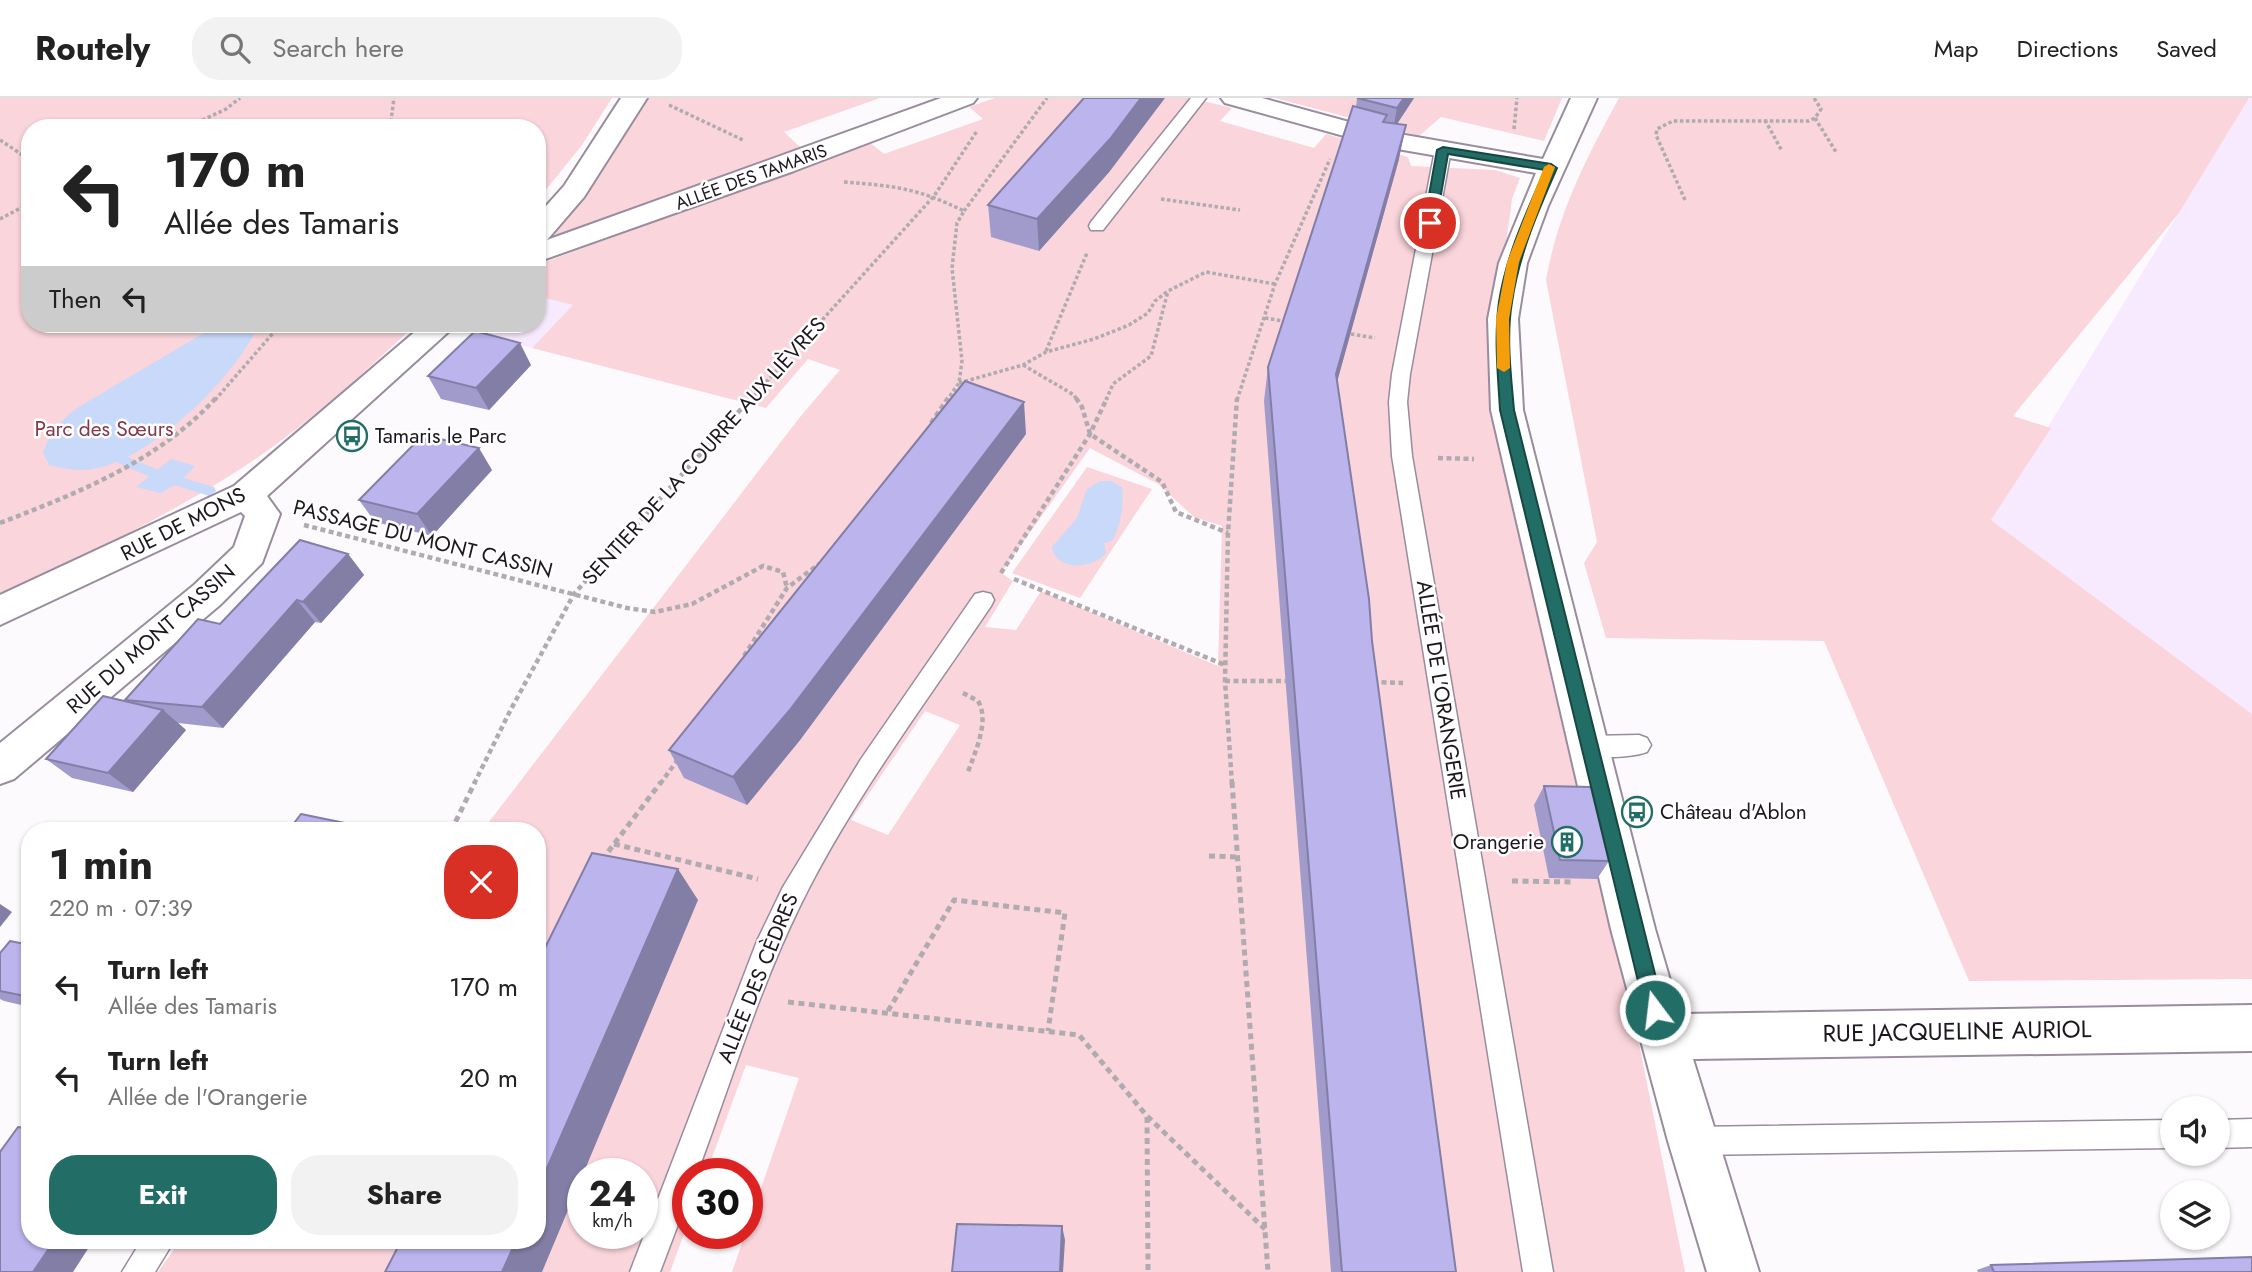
<!DOCTYPE html>
<html lang="en">
<head>
<meta charset="utf-8">
<style>
  :root { --surface:#fff; --page:#f2f2f2; --text:#222; --muted:#767676; --line:#e0e0e0; --accent:#236d67 }
  body { margin:0; font-family:Jost,sans-serif; background:var(--page); color:var(--text); height:100vh; display:flex; flex-direction:column; font-size:26px; white-space:nowrap }
  * { box-sizing:border-box; margin:0 }
  p { font-size:23px; color:var(--muted) }
  .icon { flex:none; width:38px; height:38px; fill:none; stroke:currentColor; stroke-width:2; stroke-linecap:round; stroke-linejoin:round }
  .map { position:relative; flex:1; overflow:hidden }
  .panel { position:absolute; left:21px; top:724px; width:525px; height:427px; display:flex; flex-direction:column; background:var(--surface); border-radius:28px; box-shadow:0 2px 5px #0004 }
  .panel>* { flex:none }
  .hud { position:absolute; left:21px; top:21px; width:525px; height:214px; border-radius:28px; box-shadow:0 2px 5px #0004; background:#fff; color:var(--text); overflow:hidden }
  .tools { position:absolute; left:2160px; top:998px; display:grid; gap:14px }
  .tools a { display:grid; place-items:center; width:70px; height:70px; border-radius:50%; background:var(--surface); box-shadow:0 2px 5px #0004; font-size:35px }
  .speed { position:absolute; left:567px; top:1060px; display:flex; gap:14px; font-size:35px; font-weight:700; text-align:center }
  .speed>* { display:grid; place-content:center; width:91px; height:91px; border-radius:50%; background:var(--surface); box-shadow:0 2px 5px #0004; line-height:1 }
  .speed small { font-size:18px; font-weight:400 }
  .speed .limit { border:10px solid #d22; background:#fff; color:#111 }
  .pin { position:absolute; display:grid; place-items:center; width:60px; height:60px; color:#fff; margin:-30px; border:4px solid #fff; border-radius:50%; box-shadow:0 2px 7px #0007 }
  .me { position:absolute; width:77px; margin:-38px; rotate:345deg; stroke-linejoin:round; filter:drop-shadow(0 0 5px #0008) }
  .turn { display:flex; align-items:center; gap:24px; height:147px; padding:0 28px; font-size:32px }
  .turn .icon { width:91px; height:91px; stroke-width:2.5 }
  .turn b { display:block; font-size:49px; line-height:60px }
  .then { display:flex; align-items:center; height:66px; padding:0 28px; background:#0003; gap:14px; font-size:26px }
  .round { display:grid; place-items:center; flex:none; width:74px; height:74px; border-radius:28px; background:var(--page) }
  .head { display:flex; align-items:center; justify-content:space-between; height:119px; padding:0 28px }
  h1 { font-size:42px; font-weight:700; line-height:52px }
  .cta { display:flex; gap:14px; margin-top:auto; padding:14px 28px }
  .cta a { flex:1; height:80px; border-radius:28px; background:var(--accent); color:#fff; font-size:28px; font-weight:700; line-height:80px; text-align:center }
  .cta a+a { background:var(--page); color:var(--text) }
  ul { padding:0; list-style:none }
  li { display:flex; align-items:center; gap:21px; height:91px; padding:0 28px }
  li div { flex:1 }
  li b { display:block; font-size:26px }
  li em { font-style:normal }
  header { display:flex; align-items:center; gap:42px; box-sizing:border-box; height:98px; padding:0 35px; background:var(--surface); border-bottom:2px solid var(--line) }
  header strong { font-size:33px }
  nav { display:flex; gap:38px; margin-inline-start:auto; font-size:24px }
  .search { width:490px; height:63px; background:var(--page); display:flex; align-items:center; gap:18px; box-sizing:border-box; padding:0 24px; border-radius:28px; color:var(--muted); font-size:26px }
  .map>svg:first-child { display:block }
  .built { fill:#f8eafe }
  .green { fill:#fad5db; fill-rule:evenodd }
  .water { fill:#c9d9f9 }
  .lines { fill:none; stroke-linecap:round; stroke-linejoin:round }
  .stream { fill:#c9d9f9; fill-rule:evenodd }
  .lane-casing { stroke:#988c9d; stroke-width:3 }
  .street-casing { stroke:#988c9d; stroke-width:4 }
  .path-far2 { stroke:#afabb0; stroke-width:3.5; stroke-dasharray:3.5 2.5; stroke-linecap:butt }
  .path-far1 { stroke:#afabb0; stroke-width:4.5; stroke-dasharray:5 3.5; stroke-linecap:butt }
  .path { stroke:#afabb0; stroke-width:5; stroke-dasharray:6 4.5; stroke-linecap:butt }
  .lane { fill:#fff; fill-rule:evenodd }
  .street { fill:#fff; fill-rule:evenodd }
  .wall { fill:#a19bcc }
  .shaded-wall { fill:#837ea6 }
  .building { fill:#bbb4ed; stroke:#837ea6; stroke-width:2 }
  .route { fill:#236d67; stroke:#174743; stroke-width:2 }
  .slow { fill:#f59e0b }
  .labels { text-anchor:middle; dominant-baseline:central; stroke-width:5; stroke-linejoin:round; paint-order:stroke }
  .far-street-label { font-size:18px; fill:#1c171e; stroke:#fff }
  .park-label { font-size:21px; fill:#86374b; stroke:#fff }
  .poi-label { font-size:21px; fill:#1c171e; stroke:#fff; text-anchor:start }
  .street-label { font-size:21px; fill:#1c171e; stroke:#fff }
  .near-street-label { font-size:24px; fill:#1c171e; stroke:#fff }
</style>
</head>
<body>
<header>
<strong>Routely</strong>
<div class="search"><svg class="icon" aria-label="search" viewBox="0 0 24 24"><circle cx="10" cy="10" r="6"/><path d="M15 15l6 6"/></svg>Search here</div>
<nav><a>Map</a><a>Directions</a><a>Saved</a></nav>
</header>
<div class="map">
<svg width="2252" height="1174" viewBox="0 0 2252 1174">
  <rect width="100%" height="100%" fill="#fdfafe"/>
  <g class="built">
    <path d="M2249 0H2252V616L1991 422Z"/>
    <path d="M537 198 574 207 532 250 460 233 467 226H537Z"/>
  </g>
  <g class="green">
    <path d="M0 0H612L582 47 537 103V30H30V226H416C359 280 298 335 231 377 157 423 79 461 0 496Z"/>
    <path d="M637 0H880L784 34 802 51 552 141Z"/>
    <path d="M995 0H1191L1232 10 1220 23 1314 50 1326 36 1408 59 1411 68 1495 72 1520 80 1512 101 1491 260 1503 350 1552 585 1626 881 1685 1174H732L799 980 746 967 706 1076H688V1125L670 1174H158L180 1143H537V733H482L800 319 840 272 808 261 766 310 532 250 573 207 537 198V167L869 44 884 56 983 21 969 9ZM1090 350 1158 386 1194 419 1222 428 1218 568 1041 493 1016 532 985 529 1013 483 1001 475ZM925 613 960 627 888 737 851 722ZM583 1076H642V1136H583Z"/>
    <path d="M1275 0H1562L1544 43 1441 19 1419 38Z"/>
    <path d="M1619 0H2249L2179 115 2013 318 2051 330 1991 422 2252 616V881L1969 883 1824 543 1606 540 1584 465 1597 444 1546 182C1558 114 1587 59 1619 0Z"/>
    <path d="M1087 369 1152 391 1080 500 1012 475Z"/>
  </g>
  <g class="water">
    <path d="M219 226H259C235 279 159 353 102 369 85 374 65 372 49 367L43 355C50 334 60 323 77 310Z"/>
    <path d="M171 361 195 368 180 384 161 395 136 389Z"/>
    <path d="M1100 383H1111L1122 389C1124 407 1121 427 1112 443L1104 445 1106 455C1093 471 1056 474 1052 449L1077 420 1087 391Z"/>
  </g>
  <g class="lines">
    <g class="stream">
      <path d="M123 357 158 372 160 375 153 380 118 365 116 362 118 359Z"/>
      <path d="M180 379 214 389 216 393 209 398 175 387 173 384Z"/>
    </g>
    <g class="lane-casing">
      <g id="lane">
        <path d="M1191 0H1206L1103 132H1091L1089 128 1091 124Z"/>
        <path d="M1443 47 1451 52 1410 276 1407 304 1412 358 1553 1174H1523L1392 358 1389 304 1392 276 1435 52Z"/>
        <path d="M983 494 991 496 994 502 991 508C925 606 852 702 800 808 758 894 730 987 697 1076H688V1100L660 1174H630L757 843 783 789 861 661 975 496Z"/>
        <path d="M1639 637 1647 640 1651 647 1647 654C1629 660 1598 661 1580 655L1576 648 1580 641 1588 638Z"/>
        <path d="M2252 1021V1049L2217 1050V1022Z"/>
        <path d="M2172 1022V1050L1692 1057 1682 1053 1678 1043 1682 1033 1692 1029Z"/>
        <path d="M141 1143H174L155 1174H122Z"/>
      </g>
    </g>
    <g class="street-casing">
      <g id="street">
        <path d="M621 0H647L584 99 547 142 941 0H977L973 5 794 73 537 164V145L546 142 537 144V118L564 88Z"/>
        <path d="M1221 0H1262L1382 33 1543 61 1571 0H1597L1548 108 1527 165 1518 221 1523 312 1655 831 1680 916 2252 907V953L1693 961 1759 1174H1707L1668 1043 1611 831 1491 312 1488 221 1499 165 1536 75 1380 48 1225 5Z"/>
        <path d="M424 226H457L267 398 280 416 262 465 220 507 14 681 0 686V645L194 487 234 449 245 418 241 414 0 527V497L234 388Z"/>
      </g>
    </g>
    <g class="path-far2">
      <path d="M669 7 743 42"/>
      <path d="M1815 20 1836 54"/>
      <path d="M1765 22 1782 53"/>
      <path d="M186 30 226 11 240 0"/>
      <path d="M390 30 394 0"/>
      <path d="M1514 31 1517 0"/>
      <path d="M0 42 30 62"/>
      <path d="M844 84C895 88 917 90 964 113L957 125 952 170 962 263 959 285 947 302"/>
      <path d="M1161 101 1240 112"/>
      <path d="M1685 102 1656 37 1657 31 1673 23H1809L1815 20 1821 11 1814 0"/>
      <path d="M964 113 1047 0"/>
      <path d="M0 121 30 105"/>
      <path d="M1265 220 1289 224"/>
      <path d="M1345 235 1375 240"/>
      <path d="M1046 253 1087 155"/>
      <path d="M1023 267 1074 297 1077 302"/>
      <path d="M959 285 1023 267 1046 254 1094 241 1129 227 1148 215 1155 203 1168 193 1206 174 1275 186"/>
      <path d="M215 302 281 226"/>
      <path d="M750 302 934 98 977 33"/>
      <path d="M1106 302 1113 286 1151 258 1168 193"/>
      <path d="M1237 302 1275 186 1330 61"/>
    </g>
    <g class="path-far1">
      <path d="M1076 300 1082 309 1090 336 1162 384 1176 414 1228 435"/>
      <path d="M931 325 948 300"/>
      <path d="M1438 360 1474 361"/>
      <path d="M0 425C80 394 157 364 216 300"/>
      <path d="M304 427 627 510 655 514 692 506 763 468 783 474 787 490"/>
      <path d="M1001 475 1090 336 1107 300"/>
      <path d="M1014 481 1225 567"/>
      <path d="M744 558 787 490 819 466"/>
      <path d="M1225 583H1291"/>
      <path d="M1373 584 1403 585"/>
      <path d="M963 595 978 603C990 623 975 654 968 674"/>
      <path d="M474 686 511 611 574 496 751 300"/>
      <path d="M660 686 679 660"/>
      <path d="M1232 686 1225 583 1228 435 1237 300"/>
    </g>
    <g class="path">
      <path d="M1232 684 1268 1174"/>
      <path d="M451 733 475 684"/>
      <path d="M614 746 758 781"/>
      <path d="M1209 758 1237 759"/>
      <path d="M602 762 661 684"/>
      <path d="M1512 783 1573 784"/>
      <path d="M788 904 1079 937 1147 1018 1265 1131"/>
      <path d="M888 913 954 802 1065 815 1048 933"/>
      <path d="M1147 1019 1148 1174"/>
    </g>
    <use href="#lane" class="lane"/>
    <use href="#street" class="street"/>
  </g>
  <g class="wall">
    <path d="M1357 0H1414L1397 26 1399 61 1337 284 1456 1174H1331L1264 303 1268 269 1356 9Z"/>
    <path d="M1110 73 1039 153 991 139 988 107Z"/>
    <path d="M531 267 489 312 441 301 428 278Z"/>
    <path d="M1026 336 800 642 747 707 684 680 669 652Z"/>
    <path d="M492 372 432 438 375 424 359 402Z"/>
    <path d="M348 456 364 477 321 525 315 524 223 630 178 625 186 632 133 694 72 680 46 661 126 603 125 602 220 526Z"/>
    <path d="M1544 688 1609 763 1597 781 1549 780 1534 707Z"/>
    <path d="M30 847V909L4 903 0 901V855Z"/>
    <path d="M1991 1167 2252 1174H1978L1977 1172Z"/>
  </g>
  <g class="shaded-wall">
    <path d="M1141 0H1165L1110 73 1039 153 1037 121Z"/>
    <path d="M1404 0H1414L1393 32 1397 10Z"/>
    <path d="M1406 27 1399 61 1330 309 1336 276Z"/>
    <path d="M520 245 531 267 489 312 476 290Z"/>
    <path d="M1024 304 1026 336 800 642 747 707 733 679Z"/>
    <path d="M479 350 492 372 432 438 417 416Z"/>
    <path d="M348 456 364 477 321 525 303 504Z"/>
    <path d="M297 502 315 524 223 630 202 609Z"/>
    <path d="M163 612 186 632 133 694 108 675Z"/>
    <path d="M678 771 698 802 542 1174H502L516 1143H537V1093Z"/>
    <path d="M0 806 12 814 0 829Z"/>
    <path d="M1062 1128 1065 1142 1063 1174H1060Z"/>
    <path d="M54 1143H93L73 1174H33Z"/>
  </g>
  <g class="building">
    <path d="M1084 0H1141L1110 41 1037 121 988 107Z"/>
    <path d="M1357 0H1404L1397 10Z"/>
    <path d="M1353 8 1387 17 1383 24 1406 27 1336 276 1369 501 1372 543 1456 1174H1342L1268 269Z"/>
    <path d="M475 233 520 245 476 290 428 278Z"/>
    <path d="M965 283 1024 304 789 613 733 679 669 652Z"/>
    <path d="M423 337 479 350 417 416 359 402Z"/>
    <path d="M300 442 348 456 303 504 297 502 202 609 125 602 198 521 220 526Z"/>
    <path d="M103 598 163 612 108 675 46 661Z"/>
    <path d="M1544 688 1591 689 1609 763 1560 762Z"/>
    <path d="M301 716 364 729 361 733H288Z"/>
    <path d="M592 755 678 771 537 1093V866Z"/>
    <path d="M10 843 30 847V899L0 893V855Z"/>
    <path d="M18 1029 30 1031V1143H54L33 1174H0V1054Z"/>
    <path d="M957 1126 1062 1128 1060 1174H952Z"/>
    <path d="M401 1143H516L502 1174H385Z"/>
    <path d="M2252 1159V1174H1994L1991 1167Z"/>
  </g>
  <path class="route" d="M1443 49 1551 66 1557 70C1538 113 1519 156 1512 204 1506 239 1511 277 1514 312L1664 912 1662 919 1655 921 1648 919 1645 912 1500 312C1498 277 1494 240 1499 204 1506 158 1526 115 1545 72L1448 56 1436 125 1430 129 1424 125 1437 52Z"/>
  <path class="slow" d="M1549 66 1555 69 1519 164 1509 221 1510 270 1504 274 1497 270 1496 221 1507 164 1544 69Z"/>
  <defs>
    <g id="bus-ring" transform="scale(1.575)"><circle r="9.5" fill="#fff" stroke="#236d67" stroke-width="1.5"/><path d="M-5-6H5V4H4V6H2V4H-2V6H-4V4H-5ZM-3.5-4V0h7V-4ZM-3.5 1.2v1.5H-2V1.2ZM2 1.2v1.5H3.5V1.2Z" fill="#236d67"/></g>
    <g id="building-ring" transform="scale(1.575)"><circle r="9.5" fill="#fff" stroke="#236d67" stroke-width="1.5"/><path d="M-4-6H4V6H1V3H-1V6H-4ZM-2.5-4.3h1.7v1.8h-1.7ZM.8-4.3h1.7v1.8H.8ZM-2.5-1h1.7V.8h-1.7ZM.8-1h1.7V.8H.8Z" fill="#236d67"/></g>
  </defs>
  <g fill-rule="evenodd">
    <use href="#bus-ring" x="352" y="338"/>
    <use href="#bus-ring" x="1637" y="714"/>
    <use href="#building-ring" x="1567" y="744"/>
  </g>
  <g class="labels">
    <g class="far-street-label">
      <text transform="translate(751 79) rotate(-20)">ALLÉE DES TAMARIS</text>
    </g>
    <g class="park-label">
      <text x="104" y="331">Parc des Sœurs</text>
    </g>
    <g class="poi-label">
      <text x="375" y="338">Tamaris le Parc</text>
      <text x="1660" y="714">Château d'Ablon</text>
      <text x="1544" y="744" text-anchor="end">Orangerie</text>
    </g>
    <g class="street-label">
      <text transform="translate(704 353) rotate(-48)">SENTIER DE LA COURRE AUX LIÈVRES</text>
      <text transform="translate(183 426) rotate(-27)">RUE DE MONS</text>
      <text transform="translate(423 441) rotate(14)">PASSAGE DU MONT CASSIN</text>
      <text transform="translate(151 541) rotate(-41)">RUE DU MONT CASSIN</text>
      <text transform="translate(1441 592) rotate(81)">ALLÉE DE L'ORANGERIE</text>
      <text transform="translate(758 880) rotate(-68)">ALLÉE DES CÈDRES</text>
    </g>
    <g class="near-street-label">
      <text transform="translate(1957 933) rotate(-1)">RUE JACQUELINE AURIOL</text>
    </g>
  </g>
</svg>
<div class="tools">
<a><svg class="icon" aria-label="sound" viewBox="0 0 24 24"><path d="M4 9h4l5-4v14l-5-4H4zM17 9q2 3 0 6"/></svg></a>
<a><svg class="icon" aria-label="layers" viewBox="0 0 24 24"><path d="M12 4l9 5-9 5-9-5zM3 14l9 5 9-5"/></svg></a>
</div>
<div class="speed"><div>24<small>km/h</small></div><div class="limit">30</div></div>
<div class="pin" style="left:1430px;top:125px;background:#d93025"><svg class="icon" aria-label="arrive" viewBox="0 0 24 24"><path d="M6 21V4h12l-3 4 3 4H6"/></svg></div>
<svg class="me" style="left:1655px;top:912px" viewBox="-20 -20 40 40"><circle r="17" fill="#236d67" stroke="#fff" stroke-width="3"/><path d="M0-11L8 9 0 5-8 9z" fill="#fff"/></svg>
<div class="hud">
<div class="turn"><svg class="icon" aria-label="left" viewBox="0 0 24 24"><path d="M17 20v-9H6M10 6l-5 5 5 5"/></svg><div><b>170 m</b>Allée des Tamaris</div></div>
<div class="then">Then<svg class="icon" aria-label="left" viewBox="0 0 24 24"><path d="M17 20v-9H6M10 6l-5 5 5 5"/></svg></div>
</div>
<section class="panel">
<div class="head"><div><h1>1 min</h1><p>220 m · 07:39</p></div><a class="round" style="background:#d93025;color:#fff"><svg class="icon" aria-label="close" viewBox="0 0 24 24"><path d="M6 6l12 12M18 6L6 18"/></svg></a></div>
<ul>
<li><svg class="icon" aria-label="left" viewBox="0 0 24 24"><path d="M17 20v-9H6M10 6l-5 5 5 5"/></svg><div><b>Turn left</b><p>Allée des Tamaris</p></div><em>170 m</em></li>
<li><svg class="icon" aria-label="left" viewBox="0 0 24 24"><path d="M17 20v-9H6M10 6l-5 5 5 5"/></svg><div><b>Turn left</b><p>Allée de l'Orangerie</p></div><em>20 m</em></li>
</ul>
<div class="cta"><a>Exit</a><a>Share</a></div>
</section>
</div>
</body>
</html>
